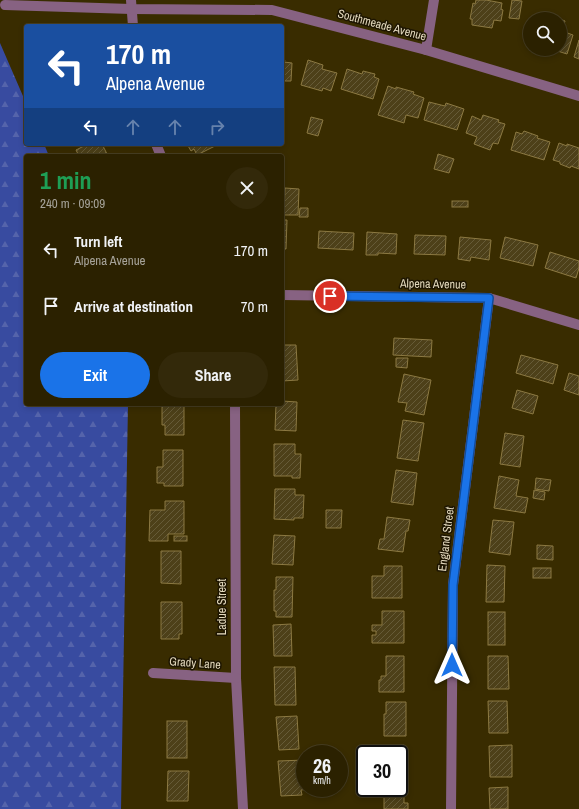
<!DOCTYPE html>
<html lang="en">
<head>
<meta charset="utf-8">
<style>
  :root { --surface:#2b2100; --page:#33290a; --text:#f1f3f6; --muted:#a6a399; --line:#473e22; --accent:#1a73e8 }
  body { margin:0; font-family:"Archivo Narrow",sans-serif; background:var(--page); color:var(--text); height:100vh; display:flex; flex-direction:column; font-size:15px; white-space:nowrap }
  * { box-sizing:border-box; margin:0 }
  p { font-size:13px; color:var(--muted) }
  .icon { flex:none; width:22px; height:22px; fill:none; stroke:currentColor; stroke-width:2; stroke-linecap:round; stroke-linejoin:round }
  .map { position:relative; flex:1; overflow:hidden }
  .panel { position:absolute; left:24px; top:154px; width:260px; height:252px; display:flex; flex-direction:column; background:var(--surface); border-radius:4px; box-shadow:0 2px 6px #0003,0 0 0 1px var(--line) }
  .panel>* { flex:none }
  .guide { position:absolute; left:24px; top:24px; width:260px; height:122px; border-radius:4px; box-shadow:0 2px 6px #0003,0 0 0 1px var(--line); background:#1a4fa0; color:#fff; overflow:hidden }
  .fabs { position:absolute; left:523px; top:12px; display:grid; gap:8px }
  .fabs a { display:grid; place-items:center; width:44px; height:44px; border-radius:50%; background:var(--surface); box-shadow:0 2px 6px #0003,0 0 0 1px var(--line); font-size:20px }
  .speed { position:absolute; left:296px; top:745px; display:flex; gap:8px; font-size:20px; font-weight:700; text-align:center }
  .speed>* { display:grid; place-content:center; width:52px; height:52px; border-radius:50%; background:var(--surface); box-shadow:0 2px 6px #0003,0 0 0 1px var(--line); line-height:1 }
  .speed small { font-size:10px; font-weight:400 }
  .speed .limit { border:2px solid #111; border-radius:6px; background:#fff; color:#111 }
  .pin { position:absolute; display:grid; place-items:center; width:34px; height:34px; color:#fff; margin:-17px; border:2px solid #fff; border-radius:50%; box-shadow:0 1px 4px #0007 }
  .me { position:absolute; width:44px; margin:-22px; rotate:0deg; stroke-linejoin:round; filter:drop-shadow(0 0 3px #0008) }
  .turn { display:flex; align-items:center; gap:14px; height:84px; padding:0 16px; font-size:18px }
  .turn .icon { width:52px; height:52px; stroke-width:2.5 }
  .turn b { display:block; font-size:28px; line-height:34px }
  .lanes { display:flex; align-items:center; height:38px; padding:0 16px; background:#0003; justify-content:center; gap:20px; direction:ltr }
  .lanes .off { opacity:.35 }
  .round { display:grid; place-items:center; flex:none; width:42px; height:42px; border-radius:21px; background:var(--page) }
  .summary { display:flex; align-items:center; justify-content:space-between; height:68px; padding:0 16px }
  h1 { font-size:24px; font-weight:700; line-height:30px; color:#1e9e55 }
  .action { display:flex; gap:8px; margin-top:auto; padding:8px 16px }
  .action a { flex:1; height:46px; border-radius:24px; background:var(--accent); color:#fff; font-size:16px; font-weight:700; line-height:46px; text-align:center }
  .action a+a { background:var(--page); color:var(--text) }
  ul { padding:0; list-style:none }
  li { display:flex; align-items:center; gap:12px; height:56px; padding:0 16px }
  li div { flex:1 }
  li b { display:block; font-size:15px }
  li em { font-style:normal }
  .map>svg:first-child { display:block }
  .forest { fill:url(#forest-firs) }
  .building { fill:url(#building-hatch); stroke:#8c7942 }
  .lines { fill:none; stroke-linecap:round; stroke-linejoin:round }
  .minor { stroke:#876282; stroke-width:10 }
  .route-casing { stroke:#114b97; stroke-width:10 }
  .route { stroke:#1a73e8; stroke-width:7 }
  .labels { text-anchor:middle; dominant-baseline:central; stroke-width:3; stroke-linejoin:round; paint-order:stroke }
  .street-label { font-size:12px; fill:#e3d9bd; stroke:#1d1501 }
</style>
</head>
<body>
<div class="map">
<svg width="579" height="809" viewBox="0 0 579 809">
  <defs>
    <pattern id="forest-firs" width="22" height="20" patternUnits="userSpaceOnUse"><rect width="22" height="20" fill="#384ba0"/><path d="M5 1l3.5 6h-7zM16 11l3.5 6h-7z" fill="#5564ab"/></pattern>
    <pattern id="building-hatch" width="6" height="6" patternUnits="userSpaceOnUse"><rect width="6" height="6" fill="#4d4019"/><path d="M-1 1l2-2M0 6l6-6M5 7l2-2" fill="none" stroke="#665b38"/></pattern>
  </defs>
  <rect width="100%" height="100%" fill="#392c00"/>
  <path class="forest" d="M0 43 26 103V144H44L49 156H26V404H128L121 809H0Z"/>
  <g class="building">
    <path d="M476 0H486L502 3 501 9 503 10 501 21 494 20 492 28 472 25V19H470L473 3 475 4Z"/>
    <path d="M512 0 522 1 519 19 509 18Z"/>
    <path d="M560 19 565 21 562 31 573 35 567 54 551 49H560Z"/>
    <path d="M579 40V59L574 57Z"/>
    <path d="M282 60H285L284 62 292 63 291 81H283V89Z"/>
    <path d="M308 60 323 65 322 69 337 73 331 91 323 88 322 91 301 85Z"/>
    <path d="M347 69 362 74 363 71 375 74 374 77 379 79 373 99 341 89Z"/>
    <path d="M388 86 396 89V87L414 92 413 94 424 98 418 118 406 115 404 123 378 115Z"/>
    <path d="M429 102 445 106 446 103 464 109 457 130 424 120Z"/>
    <path d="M483 115 499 120 498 122 505 124 498 144 493 143 490 150 474 144 477 137 466 133 472 116 481 120Z"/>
    <path d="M311 117 323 120 318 136 307 133Z"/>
    <path d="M524 131 538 136 537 138 550 142 544 160 511 150 516 132 522 134Z"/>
    <path d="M559 143 567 146V144L579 148V169L571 166 570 168 560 164V162L553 160Z"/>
    <path d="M88 144H102L108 156H79L76 150Z"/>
    <path d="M187 144H217V145L197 155 194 149 191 151Z"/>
    <path d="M438 154 454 159 449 173 434 169Z"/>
    <path d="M285 188 299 189 298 215H284Z"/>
    <rect x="452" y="201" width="16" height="6"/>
    <path d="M300 208H308V217H299Z"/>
    <path d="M282 220H287L286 249H282Z"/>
    <path d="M319 231 354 233 353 250 318 248Z"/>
    <path d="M367 232 397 234 396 254 378 253V255H366Z"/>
    <path d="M415 235 446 236 445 255 414 254Z"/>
    <path d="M460 237 491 240 489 260 471 257 470 261 458 259Z"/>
    <path d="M505 237 538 245 533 266 500 258Z"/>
    <path d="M550 252 579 261V268L576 278 545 268Z"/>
    <path d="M394 338 432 340 431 357 393 355Z"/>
    <path d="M282 345H296L298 380 282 381Z"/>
    <path d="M521 355 558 365 553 384 516 373Z"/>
    <path d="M396 358H408L407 368 396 367Z"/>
    <path d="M569 373 579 376V395L564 390Z"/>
    <path d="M404 374 431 380 424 415 405 411 407 403 398 402Z"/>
    <path d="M517 390 538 396 533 414 512 408Z"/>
    <path d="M282 401 297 402 296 431 275 430 276 404H282Z"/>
    <path d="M162 404H184V435H165V425H162Z"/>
    <path d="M403 420 424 423 418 461 397 458Z"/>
    <path d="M505 433 524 436 520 467 500 464Z"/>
    <path d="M274 444H295V454H301L300 478H292V476H274Z"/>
    <path d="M163 450H183V486H164V483H157V467H163Z"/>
    <path d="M396 470 417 473 413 505 391 502Z"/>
    <path d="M499 476 519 480 516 496 528 498 525 513 494 508Z"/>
    <path d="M536 478 551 480 549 491 535 489Z"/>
    <path d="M275 489H295V495H304L303 518H294V520L274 519Z"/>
    <path d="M534 490 545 492 544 500 533 498Z"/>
    <path d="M165 501H184V534H168V541H149L150 510H165Z"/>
    <path d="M326 510H342L341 528H326Z"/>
    <path d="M387 517 410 520 408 531H406L403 552 378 549 380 539H384Z"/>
    <path d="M493 520 514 522 510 555 489 552Z"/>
    <path d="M274 535 295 536 293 565 272 564Z"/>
    <rect x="174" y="536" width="13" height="5"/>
    <path d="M537 545 553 546V560L537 559Z"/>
    <path d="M161 551H181V584L161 583Z"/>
    <path d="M487 565 505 566 504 602H486Z"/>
    <path d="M384 566H402V598H372V576H384Z"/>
    <rect x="533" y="568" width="18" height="10"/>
    <path d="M276 577H293L292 617H276V611H274V590H276Z"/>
    <path d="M161 602H182V634H179V639H161Z"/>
    <path d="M382 611H404V643H372V635H376V631H372V625H382Z"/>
    <rect x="488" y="612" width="17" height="33"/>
    <path d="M291 624 292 656H274L273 625Z"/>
    <path d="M386 656H404V692H379V680H381V676H386Z"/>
    <path d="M488 656H508L509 689H488Z"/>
    <path d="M274 667H295L296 705H275Z"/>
    <path d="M488 701H507L508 733H489Z"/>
    <path d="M386 702H406V736H384V714H386Z"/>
    <path d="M297 716 299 749 279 750 276 717Z"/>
    <rect x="167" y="721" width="20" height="37"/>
    <path d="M392 745H404V770H402V783H399V754H392Z"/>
    <path d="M512 745V777H490L489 746Z"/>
    <path d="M305 760V788H311V789L301 790 302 795 281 796 278 761Z"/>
    <path d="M168 771H189L188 801H167Z"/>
    <path d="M508 787V809H490L489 788Z"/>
    <path d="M384 792H404V803H408V809H384Z"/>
  </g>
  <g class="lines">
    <g class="minor">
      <path d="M131 0 133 26"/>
      <path d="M5 5 131 9 272 10 426 50 579 96"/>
      <path d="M426 50 434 0"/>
      <path d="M156 144 161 156"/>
      <path d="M282 295 489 298 579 325"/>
      <path d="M235 404 236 678 243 809"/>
      <path d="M153 673 236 678"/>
      <path d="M451 809 453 585 489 298"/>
    </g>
  </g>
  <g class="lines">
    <g class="route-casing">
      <path id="route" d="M330 296 489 298 453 585 452 665"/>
    </g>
    <use href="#route" class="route"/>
  </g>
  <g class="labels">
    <g class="street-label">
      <text transform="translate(382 25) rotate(15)">Southmeade Avenue</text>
      <text transform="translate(433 284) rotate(1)">Alpena Avenue</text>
      <text transform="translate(446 539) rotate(-83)">England Street</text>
      <text transform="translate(222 607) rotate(-90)">Ladue Street</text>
      <text transform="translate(195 663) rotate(4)">Grady Lane</text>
    </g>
  </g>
</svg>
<div class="fabs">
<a><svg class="icon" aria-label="search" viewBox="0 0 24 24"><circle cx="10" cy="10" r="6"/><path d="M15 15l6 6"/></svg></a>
</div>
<div class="speed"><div>26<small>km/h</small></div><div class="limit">30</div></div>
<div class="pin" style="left:330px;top:296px;background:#d93025"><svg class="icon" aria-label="arrive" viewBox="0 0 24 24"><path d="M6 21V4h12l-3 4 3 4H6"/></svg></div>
<svg class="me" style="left:452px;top:665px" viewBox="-20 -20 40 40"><path d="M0-17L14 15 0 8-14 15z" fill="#1a73e8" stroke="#fff" stroke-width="4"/></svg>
<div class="guide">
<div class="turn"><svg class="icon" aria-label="left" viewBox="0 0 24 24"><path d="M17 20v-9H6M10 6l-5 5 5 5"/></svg><div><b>170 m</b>Alpena Avenue</div></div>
<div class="lanes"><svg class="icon" aria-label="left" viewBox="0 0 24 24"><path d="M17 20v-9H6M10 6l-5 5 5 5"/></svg><svg class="icon off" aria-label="ahead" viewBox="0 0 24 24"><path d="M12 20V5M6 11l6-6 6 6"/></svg><svg class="icon off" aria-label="ahead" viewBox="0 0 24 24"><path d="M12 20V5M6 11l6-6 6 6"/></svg><svg class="icon off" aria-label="right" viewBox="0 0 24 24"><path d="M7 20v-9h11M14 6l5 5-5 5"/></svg></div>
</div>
<section class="panel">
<div class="summary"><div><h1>1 min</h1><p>240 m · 09:09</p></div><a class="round"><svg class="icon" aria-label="close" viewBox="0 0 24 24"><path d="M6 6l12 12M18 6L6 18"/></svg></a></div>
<ul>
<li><svg class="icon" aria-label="left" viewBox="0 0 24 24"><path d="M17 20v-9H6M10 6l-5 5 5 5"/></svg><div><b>Turn left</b><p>Alpena Avenue</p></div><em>170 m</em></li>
<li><svg class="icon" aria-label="arrive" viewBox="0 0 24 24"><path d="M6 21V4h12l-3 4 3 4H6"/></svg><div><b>Arrive at destination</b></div><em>70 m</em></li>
</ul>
<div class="action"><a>Exit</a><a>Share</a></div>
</section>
</div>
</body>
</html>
